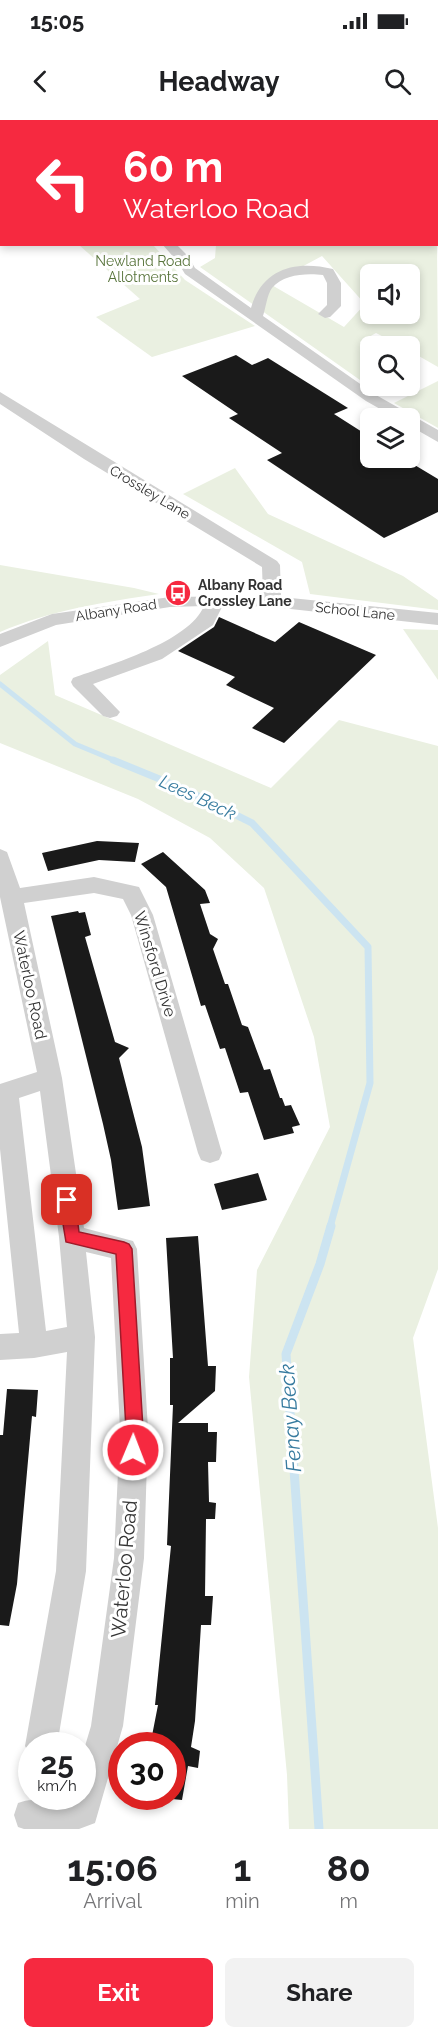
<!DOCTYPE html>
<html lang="en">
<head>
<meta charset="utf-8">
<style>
  :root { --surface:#fff; --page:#f2f2f2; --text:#202124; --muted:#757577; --accent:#f62940 }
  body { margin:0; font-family:Raleway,sans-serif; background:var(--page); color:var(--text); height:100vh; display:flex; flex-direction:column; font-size:22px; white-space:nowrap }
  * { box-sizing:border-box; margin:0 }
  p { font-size:20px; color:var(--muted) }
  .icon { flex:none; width:33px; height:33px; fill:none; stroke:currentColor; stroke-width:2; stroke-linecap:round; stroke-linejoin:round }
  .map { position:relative; height:1709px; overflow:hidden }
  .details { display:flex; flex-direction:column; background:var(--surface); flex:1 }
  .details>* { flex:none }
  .banner { position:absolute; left:0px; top:0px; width:438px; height:126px; box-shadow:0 3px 9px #0003; background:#f62940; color:#fff; overflow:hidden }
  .tools { position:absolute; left:360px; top:144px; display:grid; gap:12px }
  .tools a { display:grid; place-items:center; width:60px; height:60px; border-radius:9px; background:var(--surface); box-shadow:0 3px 9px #0003; font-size:30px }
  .speed { position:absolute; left:18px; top:1612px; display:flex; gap:12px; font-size:30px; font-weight:700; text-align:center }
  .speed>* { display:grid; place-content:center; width:78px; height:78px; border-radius:50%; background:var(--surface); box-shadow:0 3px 9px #0003; line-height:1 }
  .speed small { font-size:15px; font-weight:400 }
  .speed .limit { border:9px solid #d22; background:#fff; color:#111 }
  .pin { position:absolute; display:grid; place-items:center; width:51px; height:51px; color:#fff; margin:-26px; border-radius:12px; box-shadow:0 3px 9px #0006 }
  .me { position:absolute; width:66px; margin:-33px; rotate:1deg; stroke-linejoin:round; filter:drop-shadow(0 0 4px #0008) }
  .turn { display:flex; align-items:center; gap:21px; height:126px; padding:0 24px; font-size:27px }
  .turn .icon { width:78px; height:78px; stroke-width:2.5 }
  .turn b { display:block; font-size:42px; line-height:51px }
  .eta { display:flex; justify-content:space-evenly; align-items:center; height:102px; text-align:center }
  .eta b { font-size:36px; font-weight:700; line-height:42px }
  .action { display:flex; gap:12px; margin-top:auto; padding:12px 24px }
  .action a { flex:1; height:69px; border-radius:9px; background:var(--accent); color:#fff; font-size:24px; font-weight:700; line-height:69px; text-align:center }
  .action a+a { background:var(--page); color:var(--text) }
  .status { display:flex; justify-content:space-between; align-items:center; height:42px; padding:0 30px; background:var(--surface); direction:ltr }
  .status svg { height:16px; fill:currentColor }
  header { display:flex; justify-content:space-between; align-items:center; height:78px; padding:0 24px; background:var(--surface); font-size:27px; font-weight:700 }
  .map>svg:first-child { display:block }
  .green { fill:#eaf0e1; fill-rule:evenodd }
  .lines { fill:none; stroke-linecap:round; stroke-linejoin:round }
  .stream-far2 { stroke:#cce4f1; stroke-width:5 }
  .stream-far1 { stroke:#cce4f1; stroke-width:7 }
  .stream { stroke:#cce4f1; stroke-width:9 }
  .building { fill:#1a1a1a }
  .minor { fill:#d0d0d0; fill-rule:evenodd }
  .route { fill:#f62940; stroke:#a01b2a; stroke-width:1.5 }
  .labels { text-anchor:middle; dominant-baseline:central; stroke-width:6; stroke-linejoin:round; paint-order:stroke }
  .far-park-label { font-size:14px; fill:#58743b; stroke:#fff }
  .far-street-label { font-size:14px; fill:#333; stroke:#fff }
  .far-poi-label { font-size:14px; font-weight:bold; fill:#333; stroke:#fff; text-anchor:start }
  .street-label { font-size:16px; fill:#333; stroke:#fff }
  .water-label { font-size:18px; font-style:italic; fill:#377b9f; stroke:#fff }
  .near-street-label { font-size:20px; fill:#333; stroke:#fff }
  .near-water-label { font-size:21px; font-style:italic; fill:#377b9f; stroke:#fff }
</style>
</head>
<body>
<div class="status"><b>15:05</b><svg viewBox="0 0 49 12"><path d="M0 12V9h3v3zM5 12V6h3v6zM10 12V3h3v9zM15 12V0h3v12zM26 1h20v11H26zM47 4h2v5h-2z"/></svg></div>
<header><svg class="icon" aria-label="back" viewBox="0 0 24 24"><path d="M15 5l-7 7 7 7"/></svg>Headway<svg class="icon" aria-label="search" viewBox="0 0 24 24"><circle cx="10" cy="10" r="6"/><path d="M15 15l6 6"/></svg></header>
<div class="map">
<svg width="438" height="1709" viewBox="0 0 438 1709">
  <rect width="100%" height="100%" fill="#fff"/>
  <g class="green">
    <path d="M85 0H331L86 2Z"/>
    <path d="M436 2 438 247 410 231V226H401L376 213 360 222 370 233V266H390L377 272 200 147 215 138 216 125 436 124ZM322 136 365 184 344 207 270 164ZM370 154H410V194H370Z"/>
    <path d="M79 125H153L185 160 255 206 152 237 96 197 140 179Z"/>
    <path d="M438 261V308L394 283Z"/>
    <path d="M235 348 268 394 403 456 438 480V490L310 474 302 442 183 374Z"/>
    <path d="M0 445 134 468 159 474C105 482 51 490 0 512Z"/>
    <path d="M403 509 438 510V560Z"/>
    <path d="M48 521 55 575 271 668 339 600 438 626V1149L413 1218 438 1408V1709H289L287 1655 249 1257 257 1150 330 1007 314 917 264 768 210 718 138 679 0 623V555Z"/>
  </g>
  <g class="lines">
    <path class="stream-far2" d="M0 564 75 624 116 641"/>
    <path class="stream-far1" d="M113 640 184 669 252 703 368 827 370 963 330 1107"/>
    <path class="stream" d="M319 1709 286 1234 320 1144 331 1106"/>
  </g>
  <g class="building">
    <path d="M236 235 252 245 268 238 348 288 334 294 370 317V338H403L438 359V392L384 418 267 340 282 333 229 298 238 294 182 256Z"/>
    <path d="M219 497 275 522 299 502 376 535 284 623 252 608 274 588 226 565 235 557 178 531 214 507Z"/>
    <path d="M97 721 139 723 135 742 99 740 48 751 42 733Z"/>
    <path d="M163 732 205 770 210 783 200 784 210 814 218 819 213 829 225 864H228L242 905 248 907 264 950 270 949 280 978H282L285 986 291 985 300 1005 292 1007 294 1013 264 1020 248 972 240 973 225 928 220 929 205 885 201 886 166 767 141 744Z"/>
    <path d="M78 791 79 793 85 792 91 815 85 817 115 922 129 928 119 938 142 1027 150 1086 118 1090 111 1040 103 1004 51 796Z"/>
    <path d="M258 1053 267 1080 222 1090 214 1064Z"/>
    <path d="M198 1116 208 1246H216L215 1271 178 1303H208V1312H217L216 1342H208L209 1382 216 1383 215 1399H206L205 1476H213L211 1505H201L195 1601 191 1627 200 1631 198 1648 188 1646 182 1680 172 1679V1626H150L158 1585H155L171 1426 167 1425 173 1285H170V1238H173L166 1118Z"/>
    <path d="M7 1269 38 1270 36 1297 32 1296 17 1464 9 1506 0 1505V1315H3Z"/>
  </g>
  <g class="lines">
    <g class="minor">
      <path d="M2 87V96H0V88Z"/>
      <path d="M162 124H176L188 136 195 148 251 188C262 148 296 140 333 149L341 163V186L330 197 325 198 318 194 327 185V163L323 155C307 153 283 154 272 168 267 175 266 187 263 196L376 275 438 310V322L410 306V298H396L366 281 185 154 177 141Z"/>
      <path d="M0 272 277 441 280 445 281 477 438 493V505L272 487 223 485 213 505 162 539 93 564 120 592 117 596 110 598 103 596 73 566 71 562 73 558C109 545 189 522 204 486L170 487 56 505 0 527V514L52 494 170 477 263 476 262 447 84 339 0 284Z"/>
      <path d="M0 729 7 732 20 768 94 757 139 767 153 795 222 1033 219 1040 210 1043 201 1040 198 1033 131 795 123 779 94 773 24 783 62 958 84 1108 133 1121 137 1129 148 1309 144 1438 123 1606 95 1703 79 1709H24L18 1707 14 1695 18 1683C35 1676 40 1683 56 1683 66 1683 72 1677 82 1677V1636L91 1606 114 1438 120 1309 111 1138 86 1132 95 1217 86 1451 57 1626H32V1638L25 1626 56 1451 67 1232 34 1238 0 1240V1214L19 1213 0 1029V964L37 952 0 777ZM40 971 59 1117 67 1207 46 1211 19 978Z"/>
    </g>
  </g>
  <path class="route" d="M67 1074 72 1076 75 1080 79 1112 124 1122 129 1124 132 1129 143 1309 139 1336 133 1339 127 1336 125 1330 126 1309 116 1134 66 1122 59 1080 62 1076Z"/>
  <defs>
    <g id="bus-disc" transform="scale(1.35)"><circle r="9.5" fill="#f62940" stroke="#fff"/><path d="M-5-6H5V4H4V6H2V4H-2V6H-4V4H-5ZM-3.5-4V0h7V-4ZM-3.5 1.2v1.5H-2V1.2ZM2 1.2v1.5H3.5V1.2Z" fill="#fff"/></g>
  </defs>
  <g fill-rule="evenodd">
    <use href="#bus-disc" x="178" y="473"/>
  </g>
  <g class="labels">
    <g class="far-park-label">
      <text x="143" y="141">Newland Road<tspan x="143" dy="16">Allotments</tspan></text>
    </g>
    <g class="far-street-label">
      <text transform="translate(150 372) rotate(31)">Crossley Lane</text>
      <text transform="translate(116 490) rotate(-9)">Albany Road</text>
      <text transform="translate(355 491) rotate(6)">School Lane</text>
    </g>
    <g class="far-poi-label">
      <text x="198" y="465">Albany Road<tspan x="198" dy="16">Crossley Lane</tspan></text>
    </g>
    <g class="street-label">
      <text transform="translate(155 844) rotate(73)">Winsford Drive</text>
      <text transform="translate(30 865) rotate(78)">Waterloo Road</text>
    </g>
    <g class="water-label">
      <text transform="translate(198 677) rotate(25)">Lees Beck</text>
    </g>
    <g class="near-street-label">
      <text transform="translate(124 1449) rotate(-85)">Waterloo Road</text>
    </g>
    <g class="near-water-label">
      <text transform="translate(290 1298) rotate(-94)">Fenay Beck</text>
    </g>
  </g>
</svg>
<div class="tools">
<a><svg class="icon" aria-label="sound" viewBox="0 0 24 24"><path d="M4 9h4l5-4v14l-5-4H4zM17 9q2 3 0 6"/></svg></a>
<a><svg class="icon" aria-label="search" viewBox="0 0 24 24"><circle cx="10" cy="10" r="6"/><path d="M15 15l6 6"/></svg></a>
<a><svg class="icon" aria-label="layers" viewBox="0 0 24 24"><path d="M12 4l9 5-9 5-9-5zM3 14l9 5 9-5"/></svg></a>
</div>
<div class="speed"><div>25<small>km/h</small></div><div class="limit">30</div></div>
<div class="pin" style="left:67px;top:1080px;background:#d93025"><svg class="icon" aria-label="arrive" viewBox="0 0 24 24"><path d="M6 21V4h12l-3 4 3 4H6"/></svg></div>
<svg class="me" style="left:133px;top:1330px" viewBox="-20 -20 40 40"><circle r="17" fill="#f62940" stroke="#fff" stroke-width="3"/><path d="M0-11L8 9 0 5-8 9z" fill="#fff"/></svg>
<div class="banner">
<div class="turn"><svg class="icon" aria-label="left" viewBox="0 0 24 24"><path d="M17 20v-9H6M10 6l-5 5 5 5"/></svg><div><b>60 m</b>Waterloo Road</div></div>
</div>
</div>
<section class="details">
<div class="eta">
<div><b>15:06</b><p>Arrival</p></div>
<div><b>1</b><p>min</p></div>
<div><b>80</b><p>m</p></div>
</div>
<div class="action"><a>Exit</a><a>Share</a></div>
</section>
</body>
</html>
